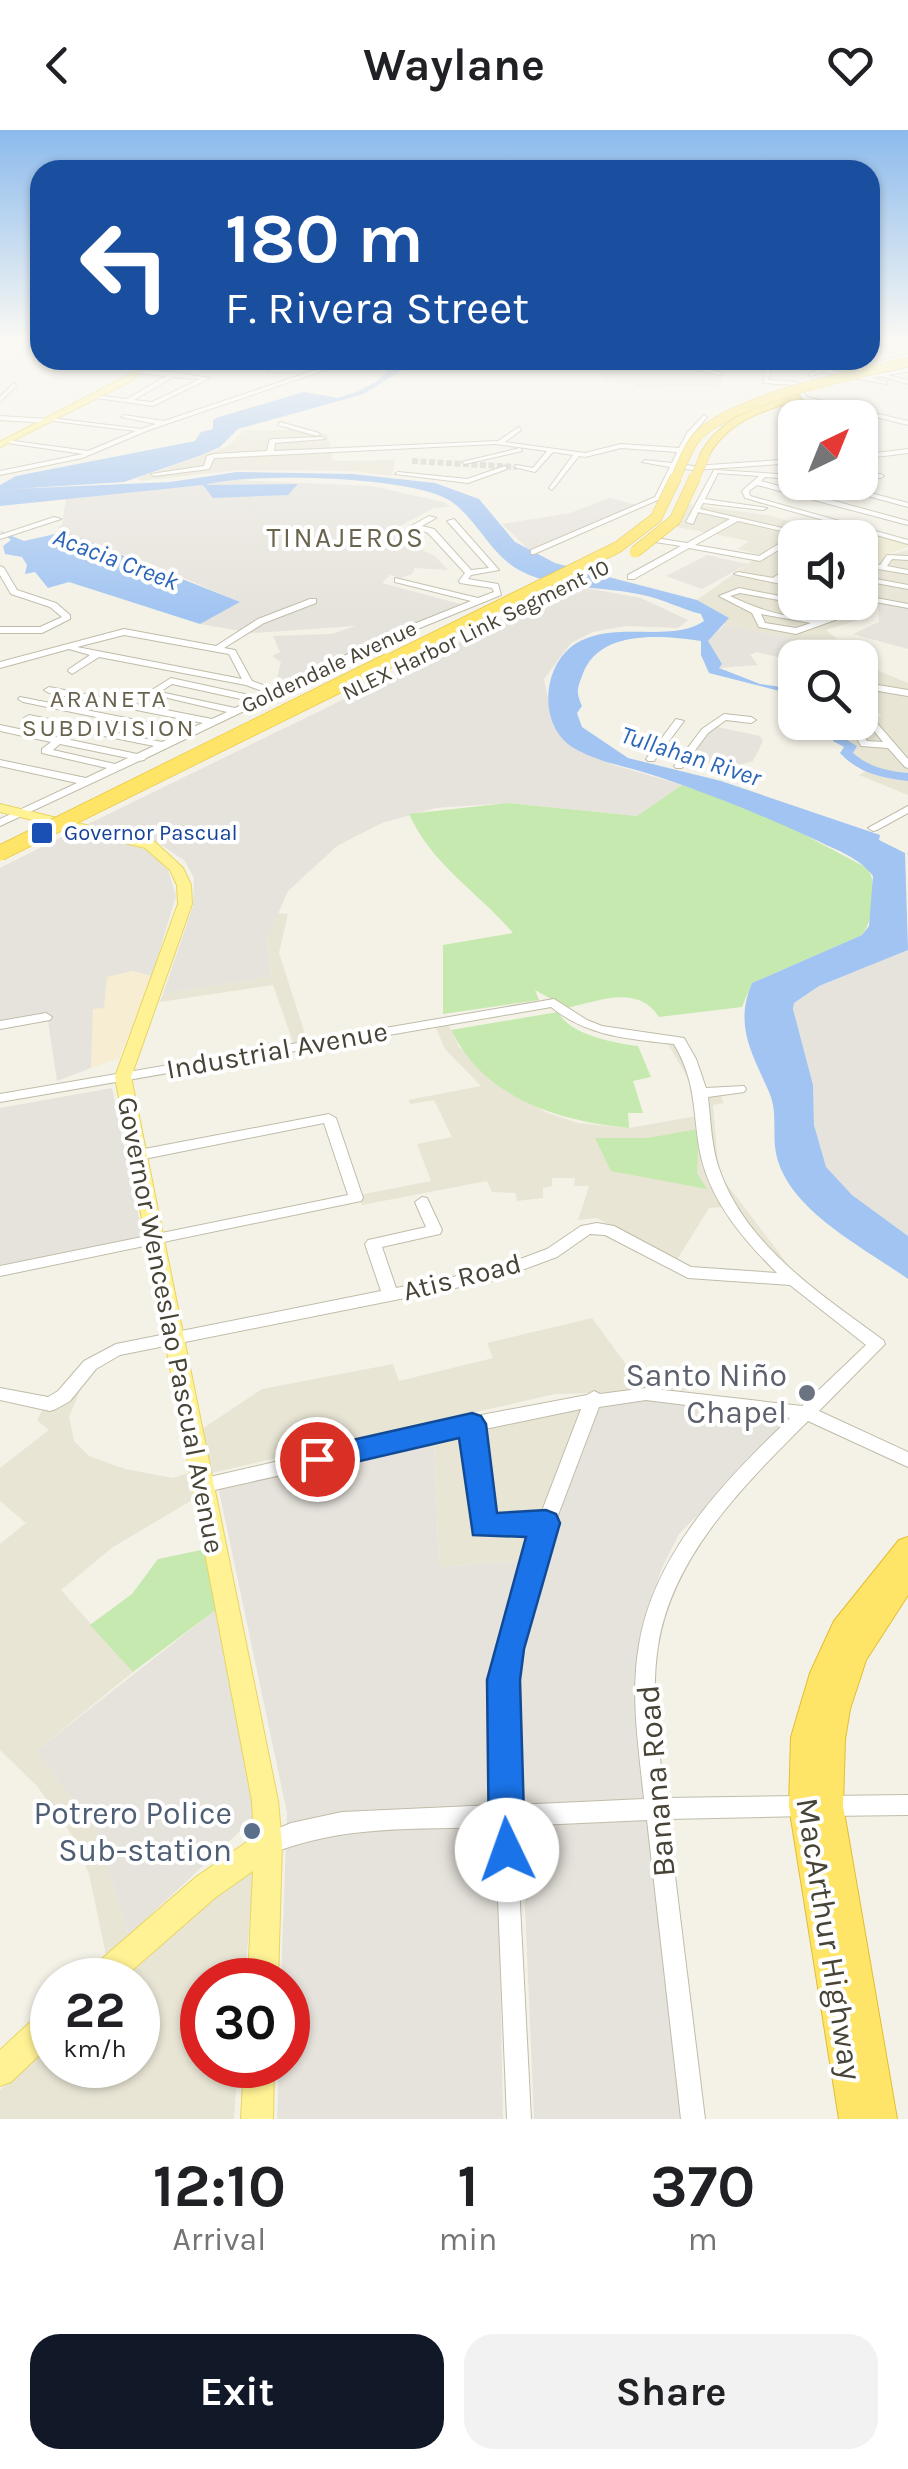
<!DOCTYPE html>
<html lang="en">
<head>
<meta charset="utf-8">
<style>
  :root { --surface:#fff; --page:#f2f2f2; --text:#202124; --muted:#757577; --accent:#111827 }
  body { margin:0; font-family:Karla,sans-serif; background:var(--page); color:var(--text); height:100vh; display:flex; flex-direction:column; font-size:38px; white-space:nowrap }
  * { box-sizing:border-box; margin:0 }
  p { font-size:32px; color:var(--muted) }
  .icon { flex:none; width:55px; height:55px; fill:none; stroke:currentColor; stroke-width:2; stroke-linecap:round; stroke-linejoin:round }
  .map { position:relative; height:1989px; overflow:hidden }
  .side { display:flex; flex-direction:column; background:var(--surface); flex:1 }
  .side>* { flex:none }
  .banner { position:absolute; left:30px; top:30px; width:850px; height:210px; border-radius:30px; box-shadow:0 2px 8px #0004; background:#1a4fa0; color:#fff; overflow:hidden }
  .needle { width:65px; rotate:43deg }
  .tools { position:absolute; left:778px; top:270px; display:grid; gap:20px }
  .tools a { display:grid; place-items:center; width:100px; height:100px; border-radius:20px; background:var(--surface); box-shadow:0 2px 8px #0004; font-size:50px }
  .speed { position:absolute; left:30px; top:1828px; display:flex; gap:20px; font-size:50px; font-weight:700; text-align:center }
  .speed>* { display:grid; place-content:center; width:130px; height:130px; border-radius:50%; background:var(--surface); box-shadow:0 2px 8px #0004; line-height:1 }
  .speed small { font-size:25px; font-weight:400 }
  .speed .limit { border:15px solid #d22; background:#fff; color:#111 }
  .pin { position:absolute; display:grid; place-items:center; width:85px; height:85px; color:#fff; margin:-42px; border:5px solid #fff; border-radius:50%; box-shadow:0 2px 10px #0007 }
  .me { position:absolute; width:110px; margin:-55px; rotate:357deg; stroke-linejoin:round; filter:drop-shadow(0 0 8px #0008) }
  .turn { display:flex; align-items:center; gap:35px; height:210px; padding:0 30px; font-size:45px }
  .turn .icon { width:130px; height:130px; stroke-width:2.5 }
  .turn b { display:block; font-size:70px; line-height:85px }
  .eta { display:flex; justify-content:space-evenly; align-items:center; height:170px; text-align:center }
  .eta b { font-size:60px; font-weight:700; line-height:70px }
  .action { display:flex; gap:20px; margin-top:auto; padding:20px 30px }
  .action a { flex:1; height:115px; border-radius:30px; background:var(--accent); color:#fff; font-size:40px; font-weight:700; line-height:115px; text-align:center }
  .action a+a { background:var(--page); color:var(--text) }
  header { display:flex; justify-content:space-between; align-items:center; height:130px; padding:0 30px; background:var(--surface); font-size:45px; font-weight:700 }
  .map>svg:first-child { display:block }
  .residential { fill:#e8e5d5 }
  .commercial { fill:#f6edd2 }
  .industrial { fill:#e6e3dc }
  .education { fill:#eeead0 }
  .green { fill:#c5e9ae }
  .water { fill:#a1c4f2 }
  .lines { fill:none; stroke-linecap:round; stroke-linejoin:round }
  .river { fill:#a1c4f2; fill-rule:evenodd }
  .minor-tunnel { stroke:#d1cfc4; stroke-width:6; stroke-dasharray:6 2.5; stroke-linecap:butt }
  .minor-casing { stroke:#c0bca9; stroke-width:2 }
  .major-casing { stroke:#e7d562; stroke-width:2 }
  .highway-casing { stroke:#e2be33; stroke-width:2 }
  .minor { fill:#fff; fill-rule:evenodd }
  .major { fill:#fff295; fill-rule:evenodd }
  .highway { fill:#ffe567; fill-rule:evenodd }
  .rail { stroke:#969696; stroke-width:2.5; stroke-dasharray:5 5; stroke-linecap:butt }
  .highway-bridge-far2-casing { stroke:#e2be33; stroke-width:10; stroke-linecap:butt }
  .highway-bridge-far1-casing { stroke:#e2be33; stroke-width:12; stroke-linecap:butt }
  .highway-bridge-casing { stroke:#e2be33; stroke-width:16; stroke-linecap:butt }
  .highway-bridge-far2 { stroke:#ffe567; stroke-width:9 }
  .highway-bridge-far1 { stroke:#ffe567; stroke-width:11 }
  .highway-bridge { stroke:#ffe567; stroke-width:15 }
  .route { fill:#1a73e8; stroke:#114b97; stroke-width:2.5 }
  .transit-dot { fill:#1a4fb4; stroke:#fff; stroke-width:4 }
  .worship-dot { fill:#6b7280; stroke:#fff; stroke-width:4 }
  .service-dot { fill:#5c6f8a; stroke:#fff; stroke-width:4 }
  .labels { text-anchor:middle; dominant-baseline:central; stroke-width:8; stroke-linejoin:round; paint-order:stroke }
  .far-street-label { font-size:22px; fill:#474336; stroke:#fff }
  .far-transit-label { font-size:22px; fill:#164399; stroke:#fff; text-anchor:start }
  .far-water-label { font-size:25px; font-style:italic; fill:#2b65b7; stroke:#fff }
  .far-neighbourhood-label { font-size:25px; letter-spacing:2.5px; fill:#6a634d; stroke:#fff }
  .far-quarter-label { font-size:28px; letter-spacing:2.5px; fill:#6a634d; stroke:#fff }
  .street-label { font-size:28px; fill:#474336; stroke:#fff }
  .near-worship-label { font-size:32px; fill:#5b616d; stroke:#fff; text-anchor:end }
  .near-street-label { font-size:32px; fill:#474336; stroke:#fff }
  .near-service-label { font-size:32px; fill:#4e5e75; stroke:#fff; text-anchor:end }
</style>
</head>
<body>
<header><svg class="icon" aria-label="back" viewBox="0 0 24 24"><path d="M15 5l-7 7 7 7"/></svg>Waylane<svg class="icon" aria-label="heart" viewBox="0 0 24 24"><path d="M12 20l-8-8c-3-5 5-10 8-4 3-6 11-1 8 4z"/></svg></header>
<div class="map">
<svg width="908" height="1989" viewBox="0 0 908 1989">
  <rect width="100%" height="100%" fill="#f4f2e7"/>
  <g class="residential">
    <path d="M588 230H656L725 241 720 255 633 258 635 254 605 252 596 233Z"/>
    <path d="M244 300H305L328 305 333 331 395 330 392 346 352 341 238 340 139 351 138 348 229 316Z"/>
    <path d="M681 373 772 386 830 404 795 408V472H860V435L877 438 889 425 908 420V478L871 471 864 488 826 500 837 509H796L724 495 727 487 697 470 760 425 737 419 749 411 667 395Z"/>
    <path d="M860 533 908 553V665L859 645 869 639 867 633 853 627 855 616 841 609 850 607 848 593 882 586 860 570Z"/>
    <path d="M276 783 288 784 279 823 308 913 294 915 273 855 160 872 163 864 271 847 267 809Z"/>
    <path d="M448 894 459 917 545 982 578 993 629 998 697 986 691 954 668 914 675 913 700 961H719L724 973 713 975 718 1033 725 1052 790 1137 777 1142 723 1077 709 1078 675 1133 597 1088 578 1090 589 1056H574L575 1048H552V1056L543 1058V1068L517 1071 515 1063 492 1062 487 1051 362 1075 359 1065 431 1051 417 1014 452 1007 434 970 411 974 408 970 481 956 445 919 435 896Z"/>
    <path d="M592 1188 633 1244 689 1246 688 1260 555 1264 212 1343 202 1299 262 1259 393 1234 399 1251 493 1228 487 1213Z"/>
    <path d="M86 1246 69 1287 74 1311 89 1326 125 1339 173 1348 188 1343 194 1369 113 1417 61 1460 133 1542 36 1621 95 1698 129 1805 106 1825 89 1744 72 1705 37 1656 0 1620V1414L26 1393 0 1371V1338L49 1300 37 1290 44 1277 65 1274Z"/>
    <path d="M586 1275 530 1430 439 1437 434 1306Z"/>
    <path d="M254 1733 245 1850H202V1935H238L234 1989H0V1960L52 1913V1935H138V1850H123Z"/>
  </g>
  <path class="commercial" d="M132 841 152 846 119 928 91 938 93 879 104 877 107 846Z"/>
  <g class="industrial">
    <path d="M236 350 372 356 443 372 450 377 434 378 394 399 424 405 414 416 435 426 448 440 415 438 412 444 401 448 390 445 382 453 460 474 297 551 277 548 281 532 272 526 280 522 273 506 331 504 356 496 253 503 200 494 239 472 147 432 79 411 58 397 62 395 66 369Z"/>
    <path d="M609 368 637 375 530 421 502 394 570 383Z"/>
    <path d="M707 425 748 434 702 459 666 446Z"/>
    <path d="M576 456 641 468 688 490 678 498 626 496 593 502 571 513 544 549 554 597 584 621 614 635 682 655 637 686 507 673 436 678 382 693 337 716 288 761 267 809 271 847 163 864 193 776 194 748 185 731 160 714 88 694Z"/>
    <path d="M878 472 908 478V519L853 504 879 492Z"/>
    <path d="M724 495 796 509 848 526 795 528V531L756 522 750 525 758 535 719 538 708 511Z"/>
    <path d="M713 596 760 606 763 611 753 631 728 639 700 630 690 637 683 635Z"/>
    <path d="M76 700 147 720 168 740 176 766 152 846 132 841 107 847 104 878 93 879 91 938 57 951 47 884 0 891V738Z"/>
    <path d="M908 820V1106L852 1065 826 1038 814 995 813 955 793 879 794 873 819 856Z"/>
    <path d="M112 958 143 1108 0 1135V978Z"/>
    <path d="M649 1267 790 1284 791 1291 679 1404 661 1440 639 1510 640 1600 682 1989H534L514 1516 528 1459 600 1272Z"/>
    <path d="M434 1306 439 1437 530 1430 503 1491 495 1567 503 1989H277L279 1935H288V1850H281L287 1683 218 1356Z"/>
    <path d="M217 1479 254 1688 129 1805 95 1698 36 1621Z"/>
  </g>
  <path class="education" d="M849 397 908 413V417L888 424 879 436 860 433V408H832Z"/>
  <g class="green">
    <path d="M682 655 756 679 867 738C879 754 873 791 862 805L752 853 742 877 659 887C637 854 601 871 567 878L535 860 539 870 443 884V815L513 803C478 762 432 735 409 684L507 673 637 686Z"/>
    <path d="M558 882C570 905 614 913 638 916L651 947 633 951 643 983H628L629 998C558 991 485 969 451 900Z"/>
    <path d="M699 999 697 1043 707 1059 611 1041 595 1008H647Z"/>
    <path d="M206 1419 217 1479 133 1542 90 1495 132 1464 158 1429Z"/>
  </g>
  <g class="water">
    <path d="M398 230H418L364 264 238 299 220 317 202 325 124 352 13 359 170 352 237 342 353 344 435 353 479 369 515 412 555 433 697 470 729 488 708 511 722 534 719 538 760 554 795 559V565L709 543 701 525V511C660 505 598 499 582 546 577 559 576 562 582 576L577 583 582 597 628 628 721 651 880 705 879 710 905 723 908 820 819 856 794 873 793 879 813 955 814 995 826 1037 852 1065 908 1106V1149C865 1118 787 1080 776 1023 772 1003 778 982 769 962 752 923 734 896 752 853L862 805 869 796 873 746C859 727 836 720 816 710 762 685 715 666 659 647 631 637 598 633 572 617 539 595 542 540 571 517 610 487 669 515 704 491L701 484C681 479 663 469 643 465 604 456 559 460 523 442 490 427 476 385 447 369 407 346 250 342 205 355L298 354 288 365 213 368 203 355 0 376V355L16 346 195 311 201 302 213 299V290L219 287 304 262 337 268 357 262 376 252Z"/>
    <path d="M0 401 24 411 64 402 240 472 200 494 69 452 48 458 35 442 25 444 27 435 22 427 5 424 3 416 11 410Z"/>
  </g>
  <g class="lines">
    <path class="river" d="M840 592H852L855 602 845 609 857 616 853 623C869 637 887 641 908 643V651C882 648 858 643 840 623L844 617 833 611 835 603 842 600Z"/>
    <path class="minor-tunnel" d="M412 331 517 337"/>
    <g class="minor-casing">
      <g id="minor">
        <rect x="870" y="211" width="38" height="4"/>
        <path d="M908 224V228L842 242 865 247 908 238V242L887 245 908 250V254L881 246 871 248 887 252V254L823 242 811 246 808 244 823 238 839 242Z"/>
        <path d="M293 230 332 234 354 230 149 300 82 328 0 345V341L83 324 8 313 6 310 88 321 136 301 53 291 51 288 141 299 156 294 121 287 124 285 164 291 327 236Z"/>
        <path d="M654 230H665L723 243 720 245Z"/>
        <path d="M767 230H773L768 250 797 252 807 267 908 291V295L803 269 793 255 763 253Z"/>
        <path d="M304 239 306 242H268L271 240Z"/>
        <path d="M138 240 174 242 210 248 153 276 90 267 93 265 127 269 166 246 136 243ZM173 247 200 249 152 272 134 270Z"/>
        <path d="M14 253 16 256 0 272V267Z"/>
        <path d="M704 285 707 287 692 305 678 334 693 336 795 329V333L693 340 676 338 660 369 534 424H531V420L655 367 670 337 642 332 645 330 672 333 677 322 621 318 585 327 579 326 552 360 549 358 573 325 553 322 535 342 514 337 517 335 533 338 547 321 495 314 214 328 209 339 154 346 151 344 204 336 207 326 214 324 267 321 269 311 272 309 322 307 325 309 275 313 274 321 498 311 519 297 521 300 505 312 585 323 621 314 679 318 687 303Z"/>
        <path d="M0 286 48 289 51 291 48 293 0 290Z"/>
        <path d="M280 292 319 303 320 304 317 306 278 295Z"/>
        <path d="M520 318 522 321 465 334 462 332Z"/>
        <path d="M908 319V323L860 329V325Z"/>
        <path d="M505 336 507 339 468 353 395 344 398 342 467 349Z"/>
        <path d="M714 340 795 345V349L765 347 761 351 908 391V395L757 355 749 361 750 366 908 410V414L745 368 742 361 759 346 718 343 705 369 767 378 763 380 703 373 700 379 826 408H811L738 391 695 415 759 426 785 410 792 412 760 431 689 418 634 449H628V445L681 416 655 412V408L687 413 730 389 698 382 693 394 686 392Z"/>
        <path d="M860 344H881L884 346 881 348H860Z"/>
        <path d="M817 352H830L908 373V377Z"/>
        <path d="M429 386 436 388 422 396 434 399 471 440 489 438 447 391 454 389 499 440 471 445 468 449 498 454 501 465 405 504 146 628 144 630 139 631 0 696V689L77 653 0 636V630L86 648 107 638 42 623V619L51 612 0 601V595L137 624 154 616 29 591 24 588 29 585 162 612 179 604 23 572 18 569 20 567 187 600 203 593 49 563 44 560 49 557 212 589 227 582 147 563 171 548 258 567 267 563 246 555 99 527 72 544 68 541 69 539 90 525 69 519 0 538V532L124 499 216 516 258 489 310 469H316V473L264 493 224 518 235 520 252 551 274 559 399 500 471 471 395 452V448L478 468 494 462 492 458 460 453 459 451 465 443 428 403 411 396ZM124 505 229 524 242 549 77 517ZM172 554 250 571 235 578 160 562ZM60 614 128 628 115 634 53 620Z"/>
        <path d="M54 387 61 389 0 409V405Z"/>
        <path d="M887 425 908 426V430L892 429 887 436 908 440V444L860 436V432L880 435Z"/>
        <path d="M792 434H795V440L781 450 795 453V457L734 444 738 442 773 448Z"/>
        <path d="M0 436 4 438 17 460 56 473 70 485V489L42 503H0V497H40L62 487 50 477 11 464 0 445Z"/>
        <path d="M860 446 908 455V459L860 450Z"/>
        <path d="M739 458 795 469V472H798L795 473 740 463 730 466C763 482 805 495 841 484L799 472H816L847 479 849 485 796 504 759 497 752 483 719 466ZM761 484 811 493 796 498 765 493Z"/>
        <path d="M860 465 908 474V478L860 469Z"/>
        <path d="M793 543H795V549L789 546Z"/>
        <path d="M860 552 908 560V566L860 558Z"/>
        <path d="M724 584 751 587 756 590 751 593 726 590 708 603 682 638H676L674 636 702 599Z"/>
        <path d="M676 589 684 591 654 631H648L646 629Z"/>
        <path d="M860 589 876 592 908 629V638L905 637 888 618 861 616 848 592H860ZM858 594 870 596 883 612 867 611Z"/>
        <path d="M908 676V683L877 700 873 701 868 698Z"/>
        <path d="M554 869 587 890 602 896 684 908 696 929 706 958 744 956 746 959 744 962 708 967C711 992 711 1019 721 1044 749 1118 822 1165 883 1210L885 1214 819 1281 908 1322V1337L808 1291C746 1353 672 1425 658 1516 650 1566 659 1618 665 1668L804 1666 811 1669 814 1676 818 1669 825 1666 908 1665V1685L825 1686 818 1683 814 1676 811 1683 804 1686 668 1689 705 1989H681L647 1690 516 1696 531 1989H507L495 1697C416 1700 342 1694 268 1725L260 1722 257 1714 260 1706 291 1693 342 1682 494 1675C492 1625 488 1570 498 1520 506 1480 522 1440 534 1401L483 1404 477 1401 474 1396 464 1304 201 1363 195 1361 192 1356 195 1351 201 1349 471 1287 587 1265 594 1261 600 1264 646 1258 802 1276 866 1215 790 1155 688 1148 605 1105 590 1104 557 1127 495 1150 120 1225 96 1239 70 1271 56 1279 50 1281 0 1270V1258L48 1267 58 1261 84 1231 116 1214 381 1161 365 1114 368 1110 373 1109 426 1097 415 1072 422 1067 427 1068 442 1100 440 1104 435 1105 382 1117 396 1158 493 1139 547 1119 581 1096 597 1093 614 1096 691 1137 777 1143C744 1110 712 1073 701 1027 692 984 698 955 674 914 630 909 588 907 551 877L0 972V964ZM646 1270 790 1288C725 1350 654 1423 639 1515 630 1566 639 1619 644 1669L515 1675 512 1620 514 1550 518 1519 555 1393 599 1277ZM581 1279 540 1386 491 1388 480 1300Z"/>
        <path d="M46 883 52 887 50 890 0 899V891Z"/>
        <path d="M329 984 336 988 363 1068 361 1071 0 1146V1136L348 1065 324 993 139 1030 132 1025 139 1020Z"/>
      </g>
    </g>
    <g class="major-casing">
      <g id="major">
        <path d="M149 230H156L129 252 0 317V312L123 248Z"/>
        <path d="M0 674 155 712 183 738 191 755 192 774 131 947 278 1671 282 1714 278 1850H248L253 1741 216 1767 121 1850H84L89 1840 196 1747 254 1707 252 1671 115 947 178 774 177 755 170 740 145 718 0 682Z"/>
        <path d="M52 1878V1913L11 1952 0 1956V1920L41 1882Z"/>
        <path d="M244 1935H274L273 1989H241Z"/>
      </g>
    </g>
    <g class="highway-casing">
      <g id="highway">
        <path d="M798 264 801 269C763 281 728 290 708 327L700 325C720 286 759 276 798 264Z"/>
        <path d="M908 1407V1465L866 1530 850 1579 845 1609 843 1676 897 1989H839L789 1676 791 1607 810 1543 834 1491 899 1410Z"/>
      </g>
    </g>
    <use href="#minor" class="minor"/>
    <use href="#major" class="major"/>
    <use href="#highway" class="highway"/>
    <path class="rail" d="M0 724 42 703"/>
    <g class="highway-bridge-far2-casing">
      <g id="highway-bridge-far2">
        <path d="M675 350C681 337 687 319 696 308 729 270 858 243 908 232"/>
        <path d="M694 350 705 325"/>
      </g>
    </g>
    <g class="highway-bridge-far1-casing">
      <g id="highway-bridge-far1">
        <path d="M635 422 675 390 695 347"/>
        <path d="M383 533 618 417 656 388 676 347"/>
      </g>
    </g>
    <g class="highway-bridge-casing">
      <path id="highway-bridge" d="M0 723 388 531"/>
    </g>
    <use href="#highway-bridge-far2" class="highway-bridge-far2"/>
    <use href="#highway-bridge-far1" class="highway-bridge-far1"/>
    <use href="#highway-bridge" class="highway-bridge"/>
  </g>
  <linearGradient id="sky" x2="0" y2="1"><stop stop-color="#8bbaec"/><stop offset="0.43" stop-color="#faf9f4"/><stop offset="1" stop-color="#faf9f4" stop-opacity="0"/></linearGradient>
  <rect width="908" height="485" fill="url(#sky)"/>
  <path class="route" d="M472 1283 481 1286 486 1294 497 1383 546 1380 556 1384 560 1393 524 1519 520 1550 525 1720 520 1733 507 1738 495 1733 489 1720 487 1550 526 1407 473 1405 459 1308 317 1341 307 1338 303 1329 307 1321 317 1318Z"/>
  <rect class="transit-dot" x="30" y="691" width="24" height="24" rx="5"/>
  <circle class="worship-dot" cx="807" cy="1263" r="10"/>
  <circle class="service-dot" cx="252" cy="1701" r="10"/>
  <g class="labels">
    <g class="far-street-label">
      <text transform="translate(476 500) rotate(-26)">NLEX Harbor Link Segment 10</text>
      <text transform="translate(329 537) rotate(-25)">Goldendale Avenue</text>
    </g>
    <g class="far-transit-label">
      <text x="64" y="703">Governor Pascual</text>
    </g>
    <g class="far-water-label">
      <text transform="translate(116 429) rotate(21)">Acacia Creek</text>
      <text transform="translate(691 626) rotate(18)">Tullahan River</text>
    </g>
    <g class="far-neighbourhood-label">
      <text x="109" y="568">ARANETA<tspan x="109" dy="29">SUBDIVISION</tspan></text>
    </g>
    <g class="far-quarter-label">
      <text x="346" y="407">TINAJEROS</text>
    </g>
    <g class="street-label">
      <text transform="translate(277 920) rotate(-10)">Industrial Avenue</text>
      <text transform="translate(462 1147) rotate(-14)">Atis Road</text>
      <text transform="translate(171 1195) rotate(79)">Governor Wenceslao Pascual Avenue</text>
    </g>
    <g class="near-worship-label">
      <text x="787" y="1245">Santo Niño<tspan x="787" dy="37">Chapel</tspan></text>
    </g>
    <g class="near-street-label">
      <text transform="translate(656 1651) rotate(-95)">Banana Road</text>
      <text transform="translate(829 1809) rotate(81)">MacArthur Highway</text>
    </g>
    <g class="near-service-label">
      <text x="232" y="1683">Potrero Police<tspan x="232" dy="37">Sub-station</tspan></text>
    </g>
  </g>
</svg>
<div class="tools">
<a><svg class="needle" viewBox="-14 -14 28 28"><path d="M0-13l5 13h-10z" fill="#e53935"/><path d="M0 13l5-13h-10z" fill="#757577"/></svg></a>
<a><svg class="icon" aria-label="sound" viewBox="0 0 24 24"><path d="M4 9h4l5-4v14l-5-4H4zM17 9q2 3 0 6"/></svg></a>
<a><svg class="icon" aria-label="search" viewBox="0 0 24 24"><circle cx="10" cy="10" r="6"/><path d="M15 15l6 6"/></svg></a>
</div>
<div class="speed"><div>22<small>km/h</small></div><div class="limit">30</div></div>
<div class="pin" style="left:317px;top:1329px;background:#d93025"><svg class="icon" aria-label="arrive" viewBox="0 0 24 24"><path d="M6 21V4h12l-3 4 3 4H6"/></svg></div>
<svg class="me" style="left:507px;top:1720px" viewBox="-20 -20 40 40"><circle r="19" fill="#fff"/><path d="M0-13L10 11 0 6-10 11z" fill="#1a73e8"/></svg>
<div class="banner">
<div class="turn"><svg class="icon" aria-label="left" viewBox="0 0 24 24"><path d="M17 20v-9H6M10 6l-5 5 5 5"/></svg><div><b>180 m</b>F. Rivera Street</div></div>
</div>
</div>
<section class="side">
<div class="eta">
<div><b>12:10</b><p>Arrival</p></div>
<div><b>1</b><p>min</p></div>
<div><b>370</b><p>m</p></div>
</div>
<div class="action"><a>Exit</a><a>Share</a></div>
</section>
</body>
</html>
